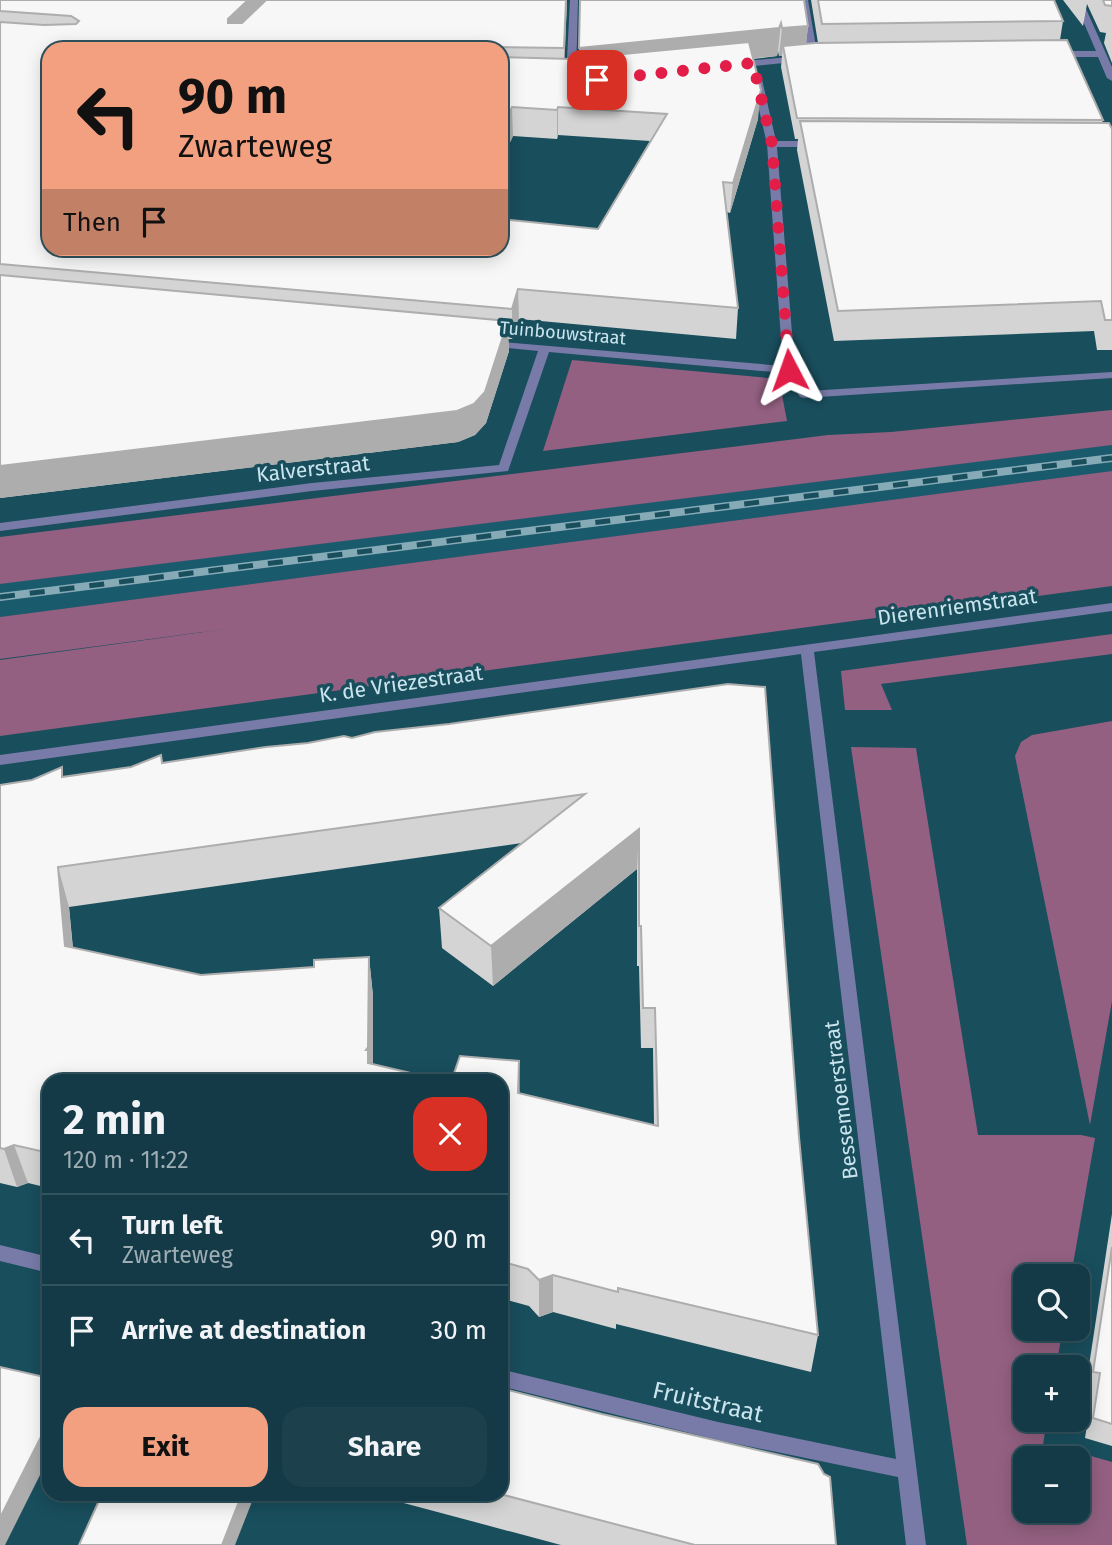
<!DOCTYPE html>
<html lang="en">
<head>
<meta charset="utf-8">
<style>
  :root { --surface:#133a46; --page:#1c414d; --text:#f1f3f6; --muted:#9dadb3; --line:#32545f; --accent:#f3a081 }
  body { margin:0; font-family:"Fira Sans",sans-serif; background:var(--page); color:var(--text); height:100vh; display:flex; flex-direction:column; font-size:26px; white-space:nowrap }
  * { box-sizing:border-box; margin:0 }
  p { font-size:23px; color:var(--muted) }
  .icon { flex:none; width:38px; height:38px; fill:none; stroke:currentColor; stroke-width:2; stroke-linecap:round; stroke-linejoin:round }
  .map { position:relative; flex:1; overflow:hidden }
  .panel { position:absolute; left:42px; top:1074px; width:466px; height:427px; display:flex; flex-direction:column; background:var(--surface); border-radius:21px; box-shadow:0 4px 18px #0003,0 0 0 2px var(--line) }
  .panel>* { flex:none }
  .hud { position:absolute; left:42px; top:42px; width:466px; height:214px; border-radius:21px; box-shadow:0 4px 18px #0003,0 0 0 2px var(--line); background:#f3a081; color:#111; overflow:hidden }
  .controls { position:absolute; left:1013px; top:1264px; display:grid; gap:14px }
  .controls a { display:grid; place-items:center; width:77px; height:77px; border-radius:14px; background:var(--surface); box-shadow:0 4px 18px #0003,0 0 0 2px var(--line); font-size:35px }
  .pin { position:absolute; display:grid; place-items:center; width:60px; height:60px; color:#fff; margin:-30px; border-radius:14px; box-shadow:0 4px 10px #0006 }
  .me { position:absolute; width:77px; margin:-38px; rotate:356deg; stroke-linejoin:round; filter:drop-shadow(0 0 5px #0008) }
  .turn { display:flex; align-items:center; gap:24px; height:147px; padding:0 21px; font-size:32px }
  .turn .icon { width:91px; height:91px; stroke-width:2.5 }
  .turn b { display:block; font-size:49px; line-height:60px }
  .then { display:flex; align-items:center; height:66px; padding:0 21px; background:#0003; gap:14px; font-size:26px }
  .round { display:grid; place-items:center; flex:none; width:74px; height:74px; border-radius:21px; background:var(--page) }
  .summary { display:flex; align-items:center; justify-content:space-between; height:119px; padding:0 21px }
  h1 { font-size:42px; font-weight:700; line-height:52px }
  .button { display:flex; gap:14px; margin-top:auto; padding:14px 21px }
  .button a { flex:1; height:80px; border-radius:21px; background:var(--accent); color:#111; font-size:28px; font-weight:700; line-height:80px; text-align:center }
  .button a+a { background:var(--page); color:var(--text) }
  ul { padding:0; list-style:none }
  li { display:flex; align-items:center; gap:21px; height:91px; padding:0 21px; border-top:2px solid var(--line) }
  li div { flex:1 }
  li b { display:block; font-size:26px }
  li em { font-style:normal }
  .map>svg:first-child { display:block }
  .built { fill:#195b6d }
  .green { fill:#936081 }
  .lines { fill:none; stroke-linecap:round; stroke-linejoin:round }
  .street { fill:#787ba8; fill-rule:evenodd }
  .rail-casing { stroke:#87abb6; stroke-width:8 }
  .rail { stroke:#194e5d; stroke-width:5; stroke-dasharray:15; stroke-linecap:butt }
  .wall { fill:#d4d4d4; fill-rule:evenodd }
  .shaded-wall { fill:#adadad }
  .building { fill:#f7f7f7; stroke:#adadad; stroke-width:2 }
  .route { stroke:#e11d48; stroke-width:12; stroke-dasharray:0 21.6 }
  .labels { text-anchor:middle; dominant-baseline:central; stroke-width:7; stroke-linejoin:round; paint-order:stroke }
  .far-street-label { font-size:18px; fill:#cae4ed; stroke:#194e5d }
  .street-label { font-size:21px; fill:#cae4ed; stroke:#194e5d }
  .near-street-label { font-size:24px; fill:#cae4ed; stroke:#194e5d }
</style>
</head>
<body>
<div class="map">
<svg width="1112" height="1545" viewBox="0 0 1112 1545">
  <rect width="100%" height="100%" fill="#194e5d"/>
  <path class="built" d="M1112 445V471L0 617V584Z"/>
  <g class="green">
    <path d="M572 360 779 379 787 421 543 451Z"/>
    <path d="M1112 410V445L0 584V537L828 435 891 432Z"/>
    <path d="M1112 471V586L0 736V660L233 628 0 659V617Z"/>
    <path d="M1112 634V654L881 684 892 710H845L841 671Z"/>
    <path d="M1112 721V1001L1090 1125 1015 756 1021 742 1032 735Z"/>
    <path d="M851 747 916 748 978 1135H1081L1095 1138 1071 1276H1026V1328H1063L1056 1367H1026V1419H1047L1041 1458H1026V1510H1078L1077 1452 1112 1462V1545H967Z"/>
  </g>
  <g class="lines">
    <g class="street">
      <path d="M570 0H578L576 78 571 81 566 78Z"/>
      <path d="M800 0H808L818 58 813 61 808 58Z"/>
      <path d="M1074 0H1082L1112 67V81L1107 78 1098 57H1057L1052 54 1057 51H1096Z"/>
      <path d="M799 56 804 59 802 61 735 68 730 65 735 62Z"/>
      <path d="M756 72 761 75 776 141H816L821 144 816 147H777L795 370 808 391 1112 372V378L804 398 800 397 785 373 549 352 508 471 312 491 0 531V523L312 483 499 465 538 351 487 346V342L491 341 783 366 767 144 751 75Z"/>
      <path d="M1112 603V611L814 652 926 1545H906L898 1477 718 1440 500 1386V1369L718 1422 896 1459 801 654 0 765V755Z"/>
      <path d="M0 1245 49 1257V1273L0 1261Z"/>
    </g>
    <g class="rail-casing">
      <path id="rail" d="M0 597 1112 458"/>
    </g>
    <use href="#rail" class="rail"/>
  </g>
  <g class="wall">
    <path d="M0 0H567L564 59H579L580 0 808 26 806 44 818 43 811 0H1054L1063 21 1060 40 1103 120 1102 123 1112 129V350H1097L1094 331 834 341 797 150 798 139H795L781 67 782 56H779L778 51 777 56 753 59 758 119 730 213 727 212 738 308 736 339 519 319 512 339H508L509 351 486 423 475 435 458 442 0 498ZM49 49H500V163L513 136 557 139 558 135 650 141 598 229 49 248Z"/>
    <path d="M1063 0H1112V63L1104 43 1106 33 1100 32 1087 4 1083 26Z"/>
    <path d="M728 684 799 1137 818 1335 811 1372 616 1324V1329L553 1312 539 1317 529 1306 500 1298V1082L520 1093 654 1125 653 1048H641L639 966H637V869L493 986 442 948 439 908 522 843 69 907 73 948 201 975 314 967 369 957 373 996V1064L49 1082V1188L28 1183 17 1187 0 1183V785L64 777 131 767 161 755 163 763 352 738Z"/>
    <path d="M1112 1214V1446L1085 1438 1092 1393 1085 1392Z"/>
    <path d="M370 1494H500L836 1545H561Z"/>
  </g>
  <g class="shaded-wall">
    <path d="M248 0H280L231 47 228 19Z"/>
    <path d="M566 0H567L564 76V48Z"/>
    <path d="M781 23 778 51 777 56 579 76V48Z"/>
    <path d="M808 26 805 54 783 46 782 56H779L782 28Z"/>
    <path d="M761 90 758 119 730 213 733 183Z"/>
    <path d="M512 107 513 136 500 163V133Z"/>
    <path d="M558 107V135L557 139V110Z"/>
    <path d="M518 289 519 319 512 339V309Z"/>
    <path d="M508 321 509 351 486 423 475 435 458 442 0 498V466Z"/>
    <path d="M639 829 637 869 493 986 491 946Z"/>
    <path d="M58 867 69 907 76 986 65 946Z"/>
    <path d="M369 957 373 996V1082L366 1050Z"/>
    <path d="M519 1061 520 1100 518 1093Z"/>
    <path d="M14 1145 28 1183 17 1187 4 1149Z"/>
    <path d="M553 1275V1312L539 1317V1280Z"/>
    <path d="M49 1421V1457L5 1545H0V1518Z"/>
    <path d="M242 1494H255L235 1545H222Z"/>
  </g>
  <g class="building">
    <path d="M0 0H248L228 19V23H242L266 0H566L564 48 498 47V49H49V248H500V219L598 229 667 114 558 107 557 110 512 107 500 133V57L571 59 749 42 761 90 733 183 723 182 738 308 518 289 512 309 0 264V22L44 25 76 24 79 21 71 16 0 11Z"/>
    <path d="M580 0H804L808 26 782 28 781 23 779 28 579 48Z"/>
    <path d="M818 0H1054L1063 21 822 24Z"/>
    <path d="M1103 0H1112V6L1105 5Z"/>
    <path d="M1067 40 1103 120 797 118 783 46 815 43Z"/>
    <path d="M800 121 1109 123 1112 129V320H1105L1101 301 838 311Z"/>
    <path d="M0 275 508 321 485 392 474 404 457 411 0 466Z"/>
    <path d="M728 684 765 687 799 1137 818 1335 618 1288V1292L553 1275 539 1280 528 1269 500 1261V1082H451L460 1056 519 1061 518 1093 658 1126 655 1008H643L641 926H639V829L491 946 439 908 585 794 58 867 65 946 201 975 314 967V960L369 957 368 1047 366 1050H368V1063L449 1082H49V1153L14 1145 4 1149 0 1148V785L32 780 62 767V777L131 767 161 755 162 763 266 747 308 743 344 736 352 738 375 732 449 724Z"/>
    <path d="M1112 1247V1424L1093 1418 1100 1373 1093 1372Z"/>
    <path d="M0 1367 49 1378V1421L0 1518Z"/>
    <path d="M500 1388 602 1414 818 1464 824 1474 830 1477 836 1545H695L500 1494Z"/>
    <path d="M102 1494H242L222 1545H79Z"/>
  </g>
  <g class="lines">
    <path class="route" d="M597 80 753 63 772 144 789 370"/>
  </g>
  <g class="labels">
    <g class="far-street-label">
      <text transform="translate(563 333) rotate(5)">Tuinbouwstraat</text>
    </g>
    <g class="street-label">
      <text transform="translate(313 469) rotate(-6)">Kalverstraat</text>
      <text transform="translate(957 607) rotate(-8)">Dierenriemstraat</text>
      <text transform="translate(401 684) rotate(-8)">K. de Vriezestraat</text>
      <text transform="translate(841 1100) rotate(-97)">Bessemoerstraat</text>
    </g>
    <g class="near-street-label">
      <text transform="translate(708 1402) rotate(13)">Fruitstraat</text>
    </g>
  </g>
</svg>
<div class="controls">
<a><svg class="icon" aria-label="search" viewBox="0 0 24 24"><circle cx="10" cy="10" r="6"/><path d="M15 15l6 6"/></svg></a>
<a>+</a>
<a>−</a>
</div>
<div class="pin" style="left:597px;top:80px;background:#d93025"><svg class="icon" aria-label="arrive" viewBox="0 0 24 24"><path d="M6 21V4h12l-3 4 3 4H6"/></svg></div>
<svg class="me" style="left:789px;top:370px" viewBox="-20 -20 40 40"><path d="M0-17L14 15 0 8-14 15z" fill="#e11d48" stroke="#fff" stroke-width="4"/></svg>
<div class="hud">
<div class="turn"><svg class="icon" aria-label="left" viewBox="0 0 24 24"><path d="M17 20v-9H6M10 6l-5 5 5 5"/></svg><div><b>90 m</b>Zwarteweg</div></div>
<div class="then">Then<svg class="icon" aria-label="arrive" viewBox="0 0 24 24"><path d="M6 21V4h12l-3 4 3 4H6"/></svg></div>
</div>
<section class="panel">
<div class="summary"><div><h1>2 min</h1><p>120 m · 11:22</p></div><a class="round" style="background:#d93025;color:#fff"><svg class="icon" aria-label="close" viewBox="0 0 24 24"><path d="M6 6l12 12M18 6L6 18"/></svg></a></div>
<ul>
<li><svg class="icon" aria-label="left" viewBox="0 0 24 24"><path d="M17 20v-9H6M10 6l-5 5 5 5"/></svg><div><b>Turn left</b><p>Zwarteweg</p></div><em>90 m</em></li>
<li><svg class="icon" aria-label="arrive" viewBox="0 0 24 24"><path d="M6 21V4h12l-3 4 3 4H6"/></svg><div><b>Arrive at destination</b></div><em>30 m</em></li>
</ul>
<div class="button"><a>Exit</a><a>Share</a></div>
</section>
</div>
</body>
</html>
